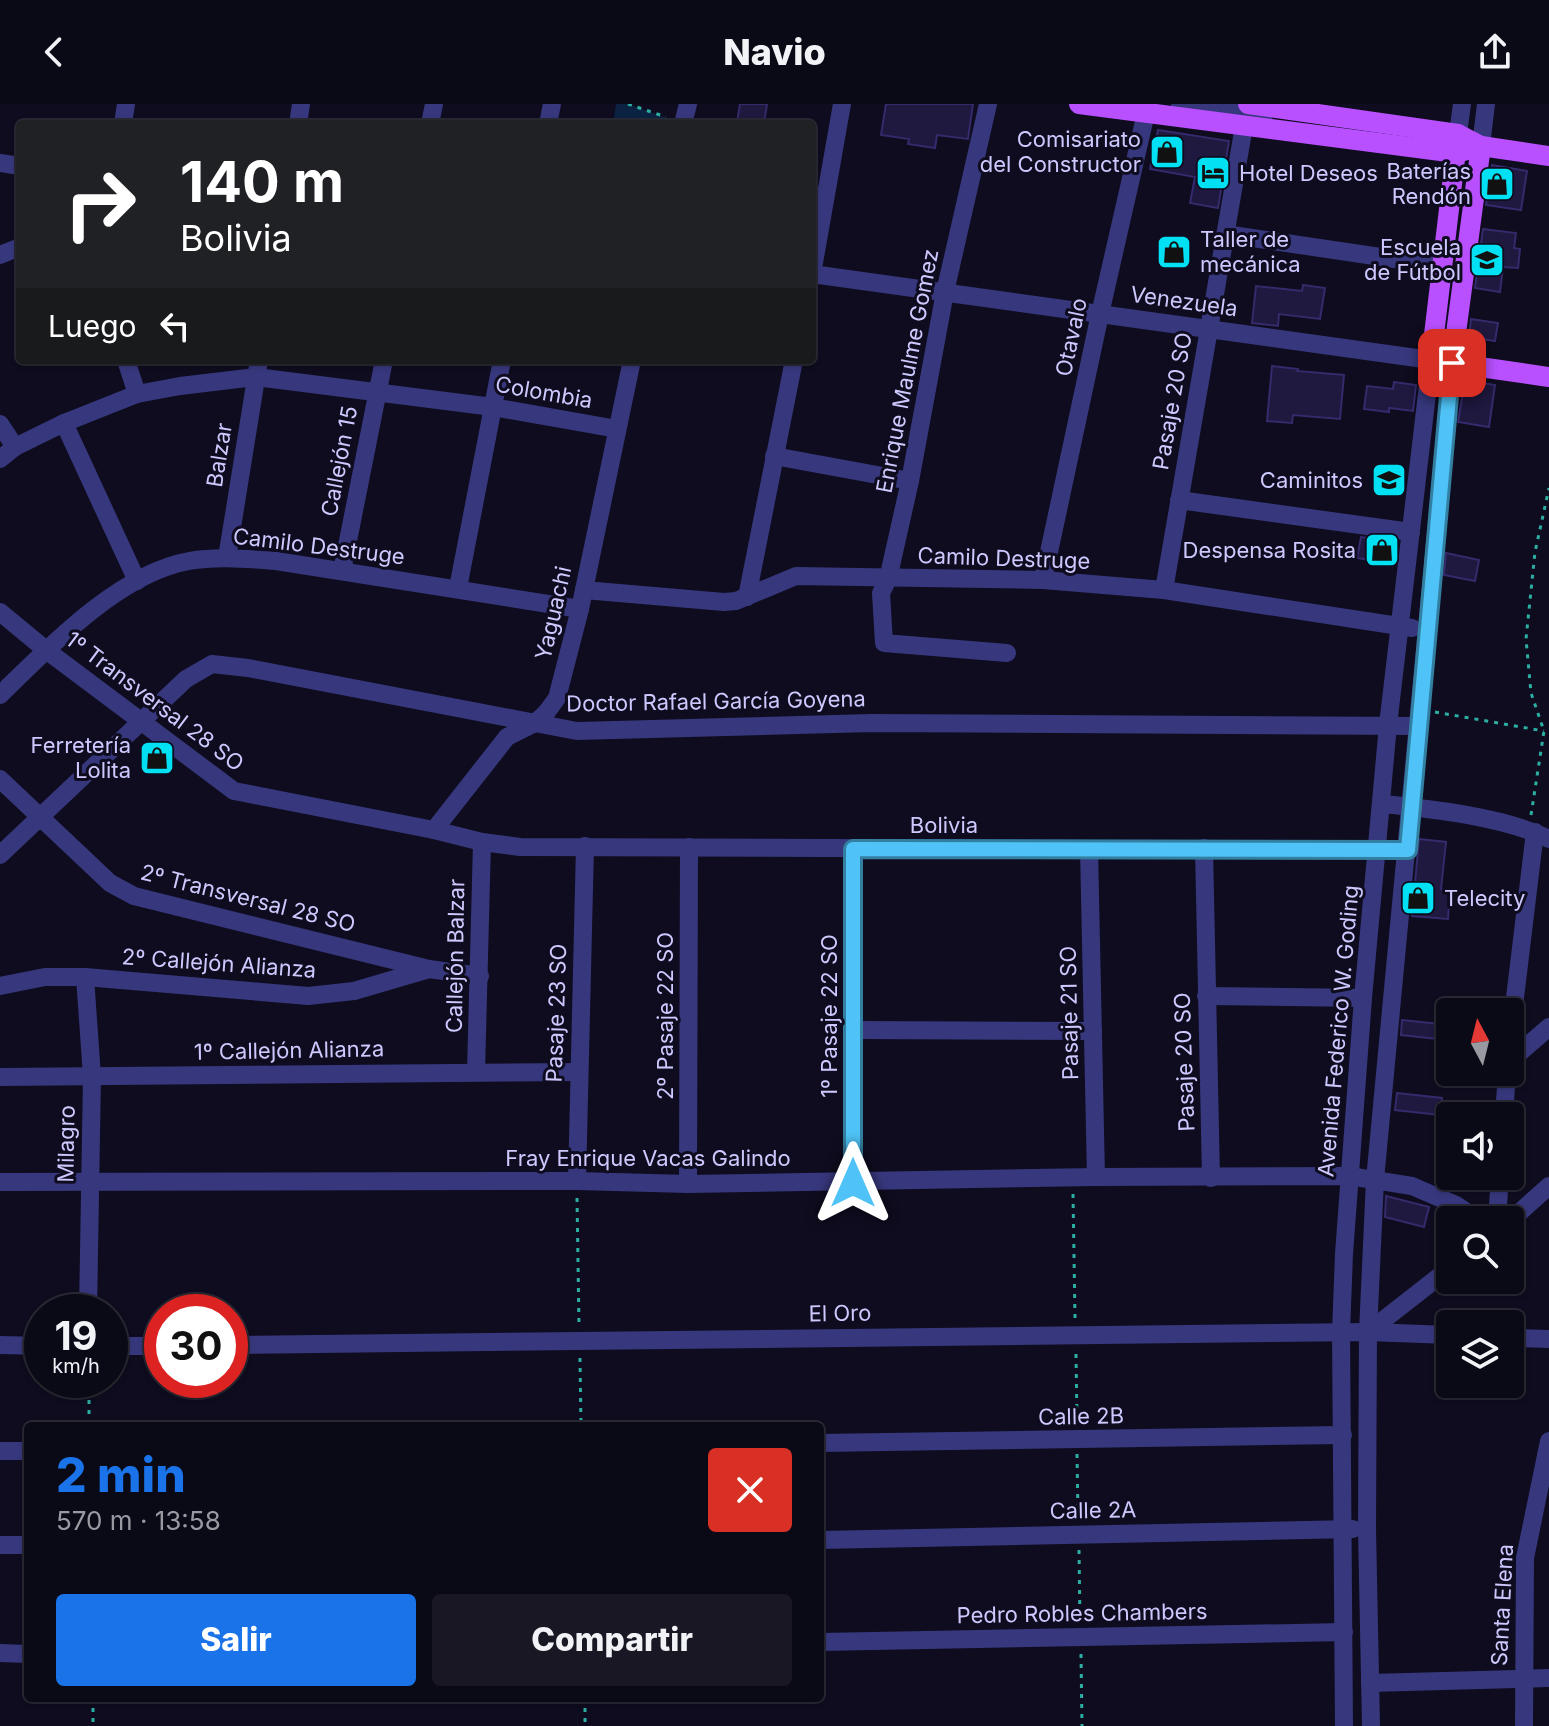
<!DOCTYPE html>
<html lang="es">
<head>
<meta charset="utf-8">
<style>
  :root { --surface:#0a0916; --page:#181723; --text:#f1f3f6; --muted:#999aa1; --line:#2a2a35; --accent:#1a73e8 }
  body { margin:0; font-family:Inter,sans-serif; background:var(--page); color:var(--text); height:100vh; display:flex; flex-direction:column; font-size:30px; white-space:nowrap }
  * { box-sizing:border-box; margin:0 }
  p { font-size:26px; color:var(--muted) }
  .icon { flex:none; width:44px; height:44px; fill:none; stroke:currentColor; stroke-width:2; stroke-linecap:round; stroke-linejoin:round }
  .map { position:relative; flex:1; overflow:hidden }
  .drawer { position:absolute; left:24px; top:1318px; width:800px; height:280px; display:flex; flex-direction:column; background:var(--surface); border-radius:8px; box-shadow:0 2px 6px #0004,0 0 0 2px var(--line) }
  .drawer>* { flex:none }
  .top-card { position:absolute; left:16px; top:16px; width:800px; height:244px; border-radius:8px; box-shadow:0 2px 6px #0004,0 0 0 2px var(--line); background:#202124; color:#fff; overflow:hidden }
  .needle { width:52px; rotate:353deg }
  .buttons { position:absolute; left:1436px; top:894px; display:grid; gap:16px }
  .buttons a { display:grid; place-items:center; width:88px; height:88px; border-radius:8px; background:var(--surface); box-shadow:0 2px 6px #0004,0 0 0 2px var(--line); font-size:40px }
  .speed { position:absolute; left:24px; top:1190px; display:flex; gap:16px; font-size:40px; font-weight:700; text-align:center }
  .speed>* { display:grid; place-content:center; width:104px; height:104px; border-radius:50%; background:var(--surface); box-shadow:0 2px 6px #0004,0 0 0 2px var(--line); line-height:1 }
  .speed small { font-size:20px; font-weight:400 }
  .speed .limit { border:12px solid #d22; background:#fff; color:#111 }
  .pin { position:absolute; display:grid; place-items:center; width:68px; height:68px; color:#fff; margin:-34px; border-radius:16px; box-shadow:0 4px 12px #0006 }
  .me { position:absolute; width:88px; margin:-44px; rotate:0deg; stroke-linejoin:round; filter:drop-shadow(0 0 6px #0008) }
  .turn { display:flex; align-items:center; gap:28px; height:168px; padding:0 32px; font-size:36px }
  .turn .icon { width:104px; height:104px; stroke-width:2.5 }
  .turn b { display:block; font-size:56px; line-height:68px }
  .then { display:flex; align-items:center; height:76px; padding:0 32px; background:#0003; gap:16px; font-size:30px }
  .round { display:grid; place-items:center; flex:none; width:84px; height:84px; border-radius:8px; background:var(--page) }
  .summary { display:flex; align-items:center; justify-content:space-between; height:136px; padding:0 32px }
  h1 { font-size:48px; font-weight:800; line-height:60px; color:var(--accent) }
  .primary-button { display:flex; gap:16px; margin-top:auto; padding:16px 32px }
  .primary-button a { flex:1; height:92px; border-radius:8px; background:var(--accent); color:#fff; font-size:32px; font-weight:800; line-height:92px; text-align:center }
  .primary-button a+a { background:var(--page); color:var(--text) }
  header { display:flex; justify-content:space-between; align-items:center; height:104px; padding:0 32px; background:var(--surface); font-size:36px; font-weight:800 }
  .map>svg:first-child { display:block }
  .water { fill:#0c2242 }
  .building { fill:#1f183f; stroke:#352a6b; stroke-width:2 }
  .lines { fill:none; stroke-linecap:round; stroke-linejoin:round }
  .path { stroke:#2daea3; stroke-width:3; stroke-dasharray:4 6; stroke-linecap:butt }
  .minor { stroke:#37377d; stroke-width:18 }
  .major { stroke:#b850ff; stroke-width:20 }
  .route-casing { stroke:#337fa1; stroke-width:20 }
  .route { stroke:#4fc3f7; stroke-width:14 }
  .labels { text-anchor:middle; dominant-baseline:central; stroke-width:6; stroke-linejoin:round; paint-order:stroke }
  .poi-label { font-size:22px; fill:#cdc9ff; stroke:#0e0c1e; text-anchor:end }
  .street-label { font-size:22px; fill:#cdc9ff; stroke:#0e0c1e }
</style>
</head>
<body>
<header><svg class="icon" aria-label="back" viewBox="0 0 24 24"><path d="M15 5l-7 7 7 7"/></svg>Navio<svg class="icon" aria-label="share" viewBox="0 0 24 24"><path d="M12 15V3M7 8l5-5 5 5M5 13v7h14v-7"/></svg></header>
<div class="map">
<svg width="1549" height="1622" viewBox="0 0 1549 1622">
  <rect width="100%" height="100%" fill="#0e0c1e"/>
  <path class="water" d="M616 0H628L667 14 665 20H613Z"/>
  <g class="building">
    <path d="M740 0H767L764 20 737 18Z"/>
    <path d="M886 0H973L968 35 937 31 935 44 908 40 909 35 881 31Z"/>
    <path d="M1158 26 1229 37 1218 104 1190 99 1195 73 1150 65Z"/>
    <path d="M1492 61 1527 67 1521 106 1486 101Z"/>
    <path d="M1483 125 1516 129 1514 144 1520 145 1518 164 1503 163 1500 188 1475 184Z"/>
    <path d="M1303 181 1325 184 1320 215 1279 210 1278 222 1252 219 1256 182 1302 187Z"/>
    <path d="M1471 215 1498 219 1495 237 1469 233Z"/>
    <path d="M1272 262 1298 265 1297 267 1344 271 1340 315 1293 311 1292 319 1267 317Z"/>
    <path d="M1465 276 1495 281 1489 323 1458 318Z"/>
    <path d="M1394 278 1416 281 1413 307 1389 304V308L1364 305 1367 282 1393 285Z"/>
    <path d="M1378 364 1403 368 1399 387 1375 383Z"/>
    <path d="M1361 433 1390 437 1387 459 1357 454Z"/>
    <path d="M1446 449 1479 456 1475 477 1444 471Z"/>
    <path d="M1419 735 1446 738 1441 785H1450L1448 815 1412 812Z"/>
    <path d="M1402 916 1439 920 1437 935 1401 931Z"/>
    <path d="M1397 989 1442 994 1440 1011 1395 1006Z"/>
    <path d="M1386 1092 1429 1103 1424 1123 1385 1113Z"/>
  </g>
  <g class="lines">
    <g class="path">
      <path d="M628 0 666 13"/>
      <path d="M1435 608 1544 627"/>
      <path d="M1531 711 1544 627 1531 589 1526 535 1535 448 1549 384"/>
      <path d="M1073 1090 1075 1214"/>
      <path d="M577 1094 579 1222"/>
      <path d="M1076 1250 1077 1318"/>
      <path d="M580 1254 581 1322"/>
      <path d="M89 1276V1322"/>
      <path d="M1077 1350 1078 1414"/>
      <path d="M1079 1446 1080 1518"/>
      <path d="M1081 1550 1082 1622"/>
      <path d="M93 1594V1622"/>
      <path d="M585 1594V1622"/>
    </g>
    <g class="minor">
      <path d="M842 0 812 170 1431 256 1388 621 1363 894 1344 1150 1341 1228 1344 1622"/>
      <path d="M988 0 945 188 910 377 888 475 881 489 884 539 1007 549"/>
      <path d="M1180 0 1264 11"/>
      <path d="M123 20 126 0"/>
      <path d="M298 20 301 0"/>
      <path d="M430 20 434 0"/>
      <path d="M548 20 552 0"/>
      <path d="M683 20 688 0"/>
      <path d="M1444 33 1458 30 1462 0"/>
      <path d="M1481 42 1486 0"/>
      <path d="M0 59 20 62"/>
      <path d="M1225 130 1442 162"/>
      <path d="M0 151 20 143"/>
      <path d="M126 256 137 290"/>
      <path d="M64 319 137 477"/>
      <path d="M0 320 15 343"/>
      <path d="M774 352 910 377"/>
      <path d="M0 355 15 343 64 319 137 290 180 282 256 273 493 303 617 325"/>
      <path d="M1179 396 1411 428"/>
      <path d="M227 454 259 256"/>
      <path d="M342 467 384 256"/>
      <path d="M1043 476 1100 210 1148 0"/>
      <path d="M458 484 502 256"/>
      <path d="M584 486 724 498 736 497 796 472 1043 476 1164 486 1412 524"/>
      <path d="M1164 486 1244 22"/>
      <path d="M747 493 794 256"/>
      <path d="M0 508 46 546 234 687 434 726 482 738 520 743 1408 746"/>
      <path d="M0 591C49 543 120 469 189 457 218 452 247 455 276 457L580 505"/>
      <path d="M0 675 110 779 134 792 429 865"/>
      <path d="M1383 700C1432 705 1505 713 1549 735"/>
      <path d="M434 726 507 633 535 619 546 609 557 594 580 505 632 256"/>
      <path d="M1204 744 1211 1074"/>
      <path d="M853 745V1079"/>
      <path d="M1089 745 1096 1073"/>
      <path d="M0 751 186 575 212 560 248 564 577 627 871 619 1417 622"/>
      <path d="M85 873 92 972 88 1208"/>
      <path d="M0 882 45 873H85L308 892 354 887 429 865 480 872"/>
      <path d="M1206 892 1363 894"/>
      <path d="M854 926 1093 927"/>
      <path d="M1510 935 1535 728"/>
      <path d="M1510 957 1549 923"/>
      <path d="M476 968 482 738"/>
      <path d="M0 973 579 968"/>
      <path d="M1504 1012 1507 968"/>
      <path d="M577 1077 585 742"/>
      <path d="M0 1078 577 1077 688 1080 1096 1073 1349 1072 1412 1082 1456 1101 1478 1116"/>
      <path d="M688 1080 689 743"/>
      <path d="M1497 1116 1500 1072"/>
      <path d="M1510 1117 1549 1082"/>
      <path d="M1368 1228 1450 1164"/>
      <path d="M1510 1234 1549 1235"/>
      <path d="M0 1241 42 1242"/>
      <path d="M230 1241 1368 1228 1450 1231"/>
      <path d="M110 1242H162"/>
      <path d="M820 1339 1343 1331"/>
      <path d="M0 1347H28"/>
      <path d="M820 1436 1353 1425"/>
      <path d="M0 1441H28"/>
      <path d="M820 1538 1344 1528"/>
      <path d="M0 1549 28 1550"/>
      <path d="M1370 1579 1549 1574"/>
      <path d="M1371 1622 1367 1425 1368 1228 1375 1076 1452 259"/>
      <path d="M1524 1622 1525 1454 1549 1337"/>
    </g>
    <g class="major">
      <path d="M1079 0 1456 49 1481 42"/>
      <path d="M1248 0 1458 30 1481 42 1549 52"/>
      <path d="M1458 30 1431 256 1549 273"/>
      <path d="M1452 259 1481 42"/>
    </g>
  </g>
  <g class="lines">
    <g class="route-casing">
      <path id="route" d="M853 1079V745L1408 746 1452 259"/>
    </g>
    <use href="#route" class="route"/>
  </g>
  <defs>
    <g id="shop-square" transform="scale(1.8)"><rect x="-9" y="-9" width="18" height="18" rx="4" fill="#01e1f3" stroke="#0e0c1e"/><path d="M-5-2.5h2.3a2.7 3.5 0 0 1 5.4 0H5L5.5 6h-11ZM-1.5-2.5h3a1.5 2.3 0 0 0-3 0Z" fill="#111"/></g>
    <g id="hotel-square" transform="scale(1.8)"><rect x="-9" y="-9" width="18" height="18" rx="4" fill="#01e1f3" stroke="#0e0c1e"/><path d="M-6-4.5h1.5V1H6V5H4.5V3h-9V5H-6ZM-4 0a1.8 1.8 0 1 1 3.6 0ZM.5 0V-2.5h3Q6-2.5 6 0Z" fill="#111"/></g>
    <g id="school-square" transform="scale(1.8)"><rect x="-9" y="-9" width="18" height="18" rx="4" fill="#01e1f3" stroke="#0e0c1e"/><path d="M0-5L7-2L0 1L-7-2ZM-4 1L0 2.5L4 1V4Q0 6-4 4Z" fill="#111"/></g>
  </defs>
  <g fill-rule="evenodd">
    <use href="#shop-square" x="1167" y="48"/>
    <use href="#hotel-square" x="1213" y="69"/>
    <use href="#shop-square" x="1497" y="80"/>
    <use href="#shop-square" x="1174" y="148"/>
    <use href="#school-square" x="1487" y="156"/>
    <use href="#school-square" x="1389" y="376"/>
    <use href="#shop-square" x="1382" y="446"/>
    <use href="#shop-square" x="157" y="654"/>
    <use href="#shop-square" x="1418" y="794"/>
  </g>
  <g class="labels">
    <g class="poi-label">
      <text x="1141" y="35">Comisariato<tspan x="1141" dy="25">del Constructor</tspan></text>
      <text x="1471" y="67">Baterías<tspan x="1471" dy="25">Rendón</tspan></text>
      <text x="1239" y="69" text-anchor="start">Hotel Deseos</text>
      <text x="1200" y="135" text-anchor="start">Taller de<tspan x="1200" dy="25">mecánica</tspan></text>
      <text x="1461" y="143">Escuela<tspan x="1461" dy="25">de Fútbol</tspan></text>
      <text x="1363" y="376">Caminitos</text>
      <text x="1356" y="446">Despensa Rosita</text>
      <text x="131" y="641">Ferretería<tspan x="131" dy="25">Lolita</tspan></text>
      <text x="1444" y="794" text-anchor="start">Telecity</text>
    </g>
    <g class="street-label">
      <text transform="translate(1184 197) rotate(8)">Venezuela</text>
      <text transform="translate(1071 233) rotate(-78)">Otavalo</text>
      <text transform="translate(907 267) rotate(-79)">Enrique Maulme Gomez</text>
      <text transform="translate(544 288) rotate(10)">Colombia</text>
      <text transform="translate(1172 297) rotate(-80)">Pasaje 20 SO</text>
      <text transform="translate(219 351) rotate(-81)">Balzar</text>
      <text transform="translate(339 357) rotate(-79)">Callejón 15</text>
      <text transform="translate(319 442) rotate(7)">Camilo Destruge</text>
      <text transform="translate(1004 454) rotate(2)">Camilo Destruge</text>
      <text transform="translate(553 509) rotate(-77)">Yaguachi</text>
      <text transform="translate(155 597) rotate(37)">1º Transversal 28 SO</text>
      <text transform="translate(716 597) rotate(-1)">Doctor Rafael García Goyena</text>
      <text x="944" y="721">Bolivia</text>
      <text transform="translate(248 794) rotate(14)">2º Transversal 28 SO</text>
      <text transform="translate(455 852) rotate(-89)">Callejón Balzar</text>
      <text transform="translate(219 859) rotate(4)">2º Callejón Alianza</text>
      <text transform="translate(556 909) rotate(-88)">Pasaje 23 SO</text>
      <text transform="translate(1069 909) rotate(-91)">Pasaje 21 SO</text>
      <text transform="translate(665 912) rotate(-90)">2º Pasaje 22 SO</text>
      <text transform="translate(829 912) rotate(-90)">1º Pasaje 22 SO</text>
      <text transform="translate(1338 927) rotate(-85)">Avenida Federico W. Goding</text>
      <text transform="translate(289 946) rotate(-1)">1º Callejón Alianza</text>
      <text transform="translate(1184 958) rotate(-92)">Pasaje 20 SO</text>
      <text transform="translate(66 1040) rotate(-89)">Milagro</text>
      <text x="648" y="1054">Fray Enrique Vacas Galindo</text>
      <text transform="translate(840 1209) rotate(-1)">El Oro</text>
      <text transform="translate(1081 1312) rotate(-1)">Calle 2B</text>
      <text transform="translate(1093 1406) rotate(-1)">Calle 2A</text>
      <text transform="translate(1502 1501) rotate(-87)">Santa Elena</text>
      <text transform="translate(1082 1509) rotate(-1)">Pedro Robles Chambers</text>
    </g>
  </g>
</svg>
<div class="buttons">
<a><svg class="needle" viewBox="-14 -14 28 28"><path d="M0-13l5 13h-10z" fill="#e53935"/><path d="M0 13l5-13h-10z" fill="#999aa1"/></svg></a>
<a><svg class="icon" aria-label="sound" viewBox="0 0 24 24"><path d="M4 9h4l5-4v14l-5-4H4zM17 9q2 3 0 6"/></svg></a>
<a><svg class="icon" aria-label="search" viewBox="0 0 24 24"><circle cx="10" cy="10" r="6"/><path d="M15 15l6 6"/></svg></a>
<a><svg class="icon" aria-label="layers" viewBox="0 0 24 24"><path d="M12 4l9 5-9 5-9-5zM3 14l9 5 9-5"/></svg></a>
</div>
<div class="speed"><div>19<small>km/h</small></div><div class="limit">30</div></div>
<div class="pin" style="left:1452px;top:259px;background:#d93025"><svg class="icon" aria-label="arrive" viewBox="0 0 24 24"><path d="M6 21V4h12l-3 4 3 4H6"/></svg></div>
<svg class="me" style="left:853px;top:1079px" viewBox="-20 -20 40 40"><path d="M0-17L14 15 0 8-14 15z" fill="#4fc3f7" stroke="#fff" stroke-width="4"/></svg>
<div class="top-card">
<div class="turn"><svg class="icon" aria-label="right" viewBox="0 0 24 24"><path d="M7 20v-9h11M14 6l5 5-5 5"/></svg><div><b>140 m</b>Bolivia</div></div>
<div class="then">Luego<svg class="icon" aria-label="left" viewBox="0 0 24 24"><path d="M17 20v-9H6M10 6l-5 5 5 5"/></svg></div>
</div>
<section class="drawer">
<div class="summary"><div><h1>2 min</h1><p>570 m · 13:58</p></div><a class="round" style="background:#d93025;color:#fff"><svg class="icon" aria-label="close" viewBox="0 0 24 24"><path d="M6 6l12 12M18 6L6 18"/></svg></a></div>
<div class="primary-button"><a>Salir</a><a>Compartir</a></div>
</section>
</div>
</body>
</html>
